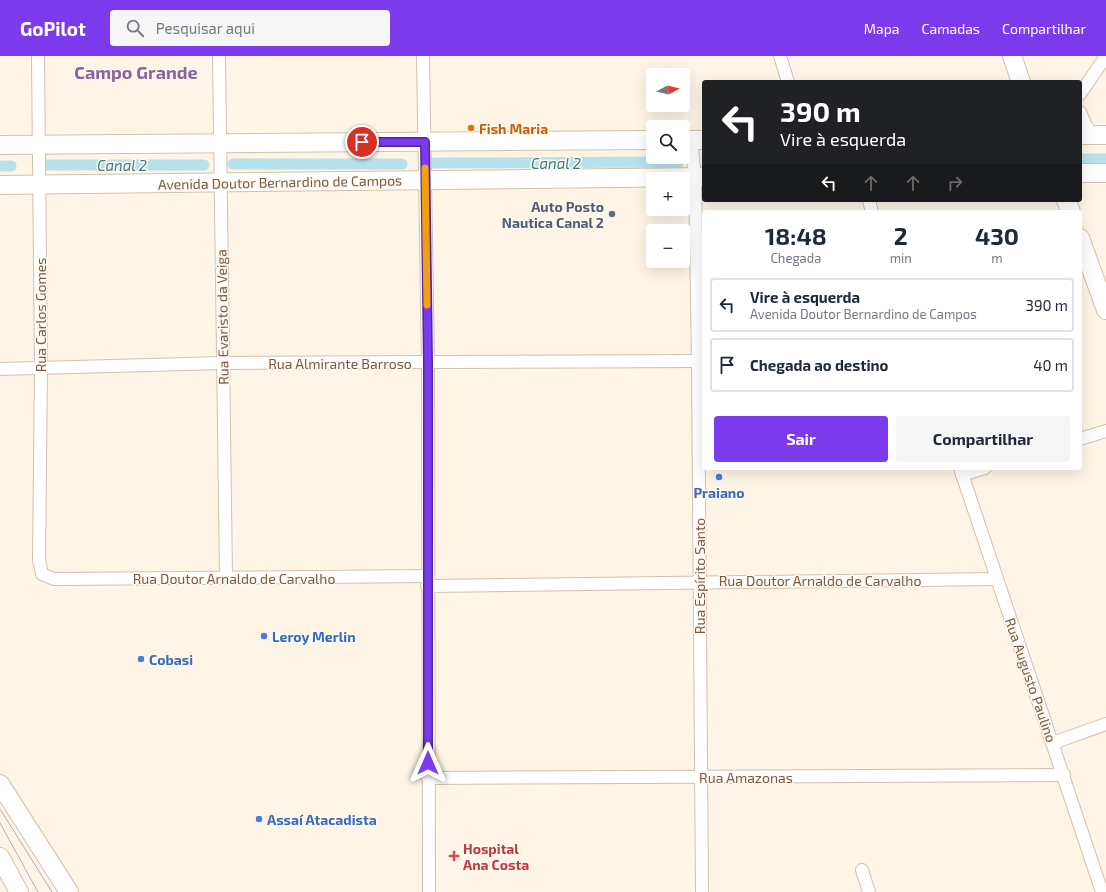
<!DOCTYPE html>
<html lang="pt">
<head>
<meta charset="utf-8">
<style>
  :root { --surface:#fff; --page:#f6f6f7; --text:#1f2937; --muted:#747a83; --line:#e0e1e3; --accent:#7c3aed }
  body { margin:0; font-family:"Exo 2",sans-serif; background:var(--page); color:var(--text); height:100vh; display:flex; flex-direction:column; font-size:15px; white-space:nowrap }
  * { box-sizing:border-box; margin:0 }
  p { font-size:13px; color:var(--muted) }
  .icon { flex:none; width:22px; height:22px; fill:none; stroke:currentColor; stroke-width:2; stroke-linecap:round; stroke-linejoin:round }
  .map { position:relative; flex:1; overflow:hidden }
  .side { position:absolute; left:702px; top:154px; width:380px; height:260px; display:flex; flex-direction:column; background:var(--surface); border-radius:4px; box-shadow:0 4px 16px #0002 }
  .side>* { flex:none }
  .hud { position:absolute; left:702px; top:24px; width:380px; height:122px; border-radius:4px; box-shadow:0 4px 16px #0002; background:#202124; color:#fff; overflow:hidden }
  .needle { width:26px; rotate:83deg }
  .tools { position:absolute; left:646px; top:12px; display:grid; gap:8px }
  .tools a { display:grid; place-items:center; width:44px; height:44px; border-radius:4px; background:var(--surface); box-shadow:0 4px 16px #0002; font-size:20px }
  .pin { position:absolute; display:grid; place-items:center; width:34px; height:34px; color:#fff; margin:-17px; border:2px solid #fff; border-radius:50%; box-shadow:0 1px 4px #0007 }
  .me { position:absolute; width:44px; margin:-22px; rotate:0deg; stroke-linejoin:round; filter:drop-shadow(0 0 3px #0008) }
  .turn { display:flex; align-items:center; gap:14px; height:84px; padding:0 12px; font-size:18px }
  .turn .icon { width:52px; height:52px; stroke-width:2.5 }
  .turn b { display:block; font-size:28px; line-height:34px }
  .lanes { display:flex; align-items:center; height:38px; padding:0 12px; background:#0003; justify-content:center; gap:20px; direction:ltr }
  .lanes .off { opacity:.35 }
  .eta { display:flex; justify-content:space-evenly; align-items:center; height:68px; text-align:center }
  .eta b { font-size:24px; font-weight:700; line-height:28px }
  .primary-button { display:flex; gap:8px; margin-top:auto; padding:8px 12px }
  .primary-button a { flex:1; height:46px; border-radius:4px; background:var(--accent); color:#fff; font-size:16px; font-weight:700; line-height:46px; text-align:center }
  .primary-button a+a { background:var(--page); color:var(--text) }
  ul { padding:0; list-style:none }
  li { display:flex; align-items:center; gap:12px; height:54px; margin:0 8px 6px; padding:0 4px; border:2px solid var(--line); border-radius:4px }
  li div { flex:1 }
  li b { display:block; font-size:15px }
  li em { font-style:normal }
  header { display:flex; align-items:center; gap:24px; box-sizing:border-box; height:56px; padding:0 20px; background:var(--accent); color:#fff }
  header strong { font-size:19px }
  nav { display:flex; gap:22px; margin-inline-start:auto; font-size:14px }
  .search { width:280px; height:36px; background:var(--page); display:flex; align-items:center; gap:10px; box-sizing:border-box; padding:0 14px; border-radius:4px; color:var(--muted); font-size:15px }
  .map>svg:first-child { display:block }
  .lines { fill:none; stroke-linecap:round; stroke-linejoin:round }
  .canal { stroke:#b8e2eb; stroke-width:11 }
  .street-casing { stroke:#d5bfad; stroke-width:14 }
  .secondary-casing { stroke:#d8bfa9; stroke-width:20 }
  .street { stroke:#fff; stroke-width:12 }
  .secondary { stroke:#fff; stroke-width:18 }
  .tram { stroke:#b9a2ca; stroke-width:1 }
  .route-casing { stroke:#51269a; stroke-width:10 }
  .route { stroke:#7c3aed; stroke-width:7 }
  .slow { stroke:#f59e0b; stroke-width:7 }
  .food-dot { fill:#e8710a; stroke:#fff9ef; stroke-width:1.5 }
  .service-dot { fill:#5c6f8a; stroke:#fff9ef; stroke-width:1.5 }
  .shop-dot { fill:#3f7fe0; stroke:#fff9ef; stroke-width:1.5 }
  .health-dot { fill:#e0444e; stroke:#fff9ef; stroke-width:1.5 }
  .labels { text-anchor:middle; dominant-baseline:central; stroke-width:3; stroke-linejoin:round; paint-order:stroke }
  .food-label { font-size:14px; font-weight:bold; fill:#c56008; stroke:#fff9ef; text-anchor:start }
  .street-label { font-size:14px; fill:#7b5b47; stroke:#fff9ef }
  .service-label { font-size:14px; font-weight:bold; fill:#4e5e75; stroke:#fff9ef; text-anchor:end }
  .shop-label { font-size:14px; font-weight:bold; fill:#366cbe; stroke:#fff9ef; text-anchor:start }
  .health-label { font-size:14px; font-weight:bold; fill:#be3a42; stroke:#fff9ef; text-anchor:start }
  .water-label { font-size:15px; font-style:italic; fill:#3b7b8a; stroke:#fff9ef }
  .district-label { font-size:18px; font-weight:bold; fill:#8c639f; stroke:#fff9ef }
</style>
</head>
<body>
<header>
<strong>GoPilot</strong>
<div class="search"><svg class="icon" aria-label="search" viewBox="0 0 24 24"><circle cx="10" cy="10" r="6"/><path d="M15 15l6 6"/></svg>Pesquisar aqui</div>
<nav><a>Mapa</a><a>Camadas</a><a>Compartilhar</a></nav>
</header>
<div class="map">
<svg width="1106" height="836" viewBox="0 0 1106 836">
  <rect width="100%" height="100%" fill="#fef5e6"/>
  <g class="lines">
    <g class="canal">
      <path d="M1080 103H1106"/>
      <path d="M433 107 679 106"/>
      <path d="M233 108H402"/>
      <path d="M41 109H204"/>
      <path d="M0 110H11"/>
    </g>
    <g class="street-casing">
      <g id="street">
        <path d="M38 0 41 313 39 504 42 518 54 523 428 520"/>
        <path d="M219 0 226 522"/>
        <path d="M423 0 428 307 429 836"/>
        <path d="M780 0 788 26"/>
        <path d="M1080 38 1106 0"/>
        <path d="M1080 56 1086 70 1093 79"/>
        <path d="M691 84 695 121 698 306 702 836"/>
        <path d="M869 144 872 156"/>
        <path d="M0 313 223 307 704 305"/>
        <path d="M1080 383 1106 375"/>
        <path d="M960 412 1102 836"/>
        <path d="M962 419 985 412"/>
        <path d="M427 530 997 523"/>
        <path d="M1053 687 1106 668"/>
        <path d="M428 722 1064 719"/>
        <path d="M862 814 869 836"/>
      </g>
    </g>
    <g class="secondary-casing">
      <g id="secondary">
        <path d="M1012 0 1021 26"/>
        <path d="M1080 79H1106"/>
        <path d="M683 84H704"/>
        <path d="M0 89 653 84"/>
        <path d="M1080 117H1106"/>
        <path d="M0 129 704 121"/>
        <path d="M1066 144 1071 156"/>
        <path d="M1080 182 1106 254"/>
        <path d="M0 728 69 836"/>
        <path d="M0 801 19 836"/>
      </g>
    </g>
    <use href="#street" class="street"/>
    <use href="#secondary" class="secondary"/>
    <g class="tram">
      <path d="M0 753 52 836"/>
      <path d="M0 767 38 836"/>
    </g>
  </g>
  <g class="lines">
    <g class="route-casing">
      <path id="route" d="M362 86H425L428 307V707"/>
    </g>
    <use href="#route" class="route"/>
    <path class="slow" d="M425 112 427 249"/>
  </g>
  <circle class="food-dot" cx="471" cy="72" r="4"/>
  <circle class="service-dot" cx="612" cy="158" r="4"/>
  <g class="shop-dot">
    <circle cx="719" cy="421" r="4"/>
    <circle cx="264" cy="580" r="4"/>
    <circle cx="141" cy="603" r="4"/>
    <circle cx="259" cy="763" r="4"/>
  </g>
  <path class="health-dot" d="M452 794h4v4h4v4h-4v4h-4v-4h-4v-4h4z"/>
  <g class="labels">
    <g class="food-label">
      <text x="479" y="72">Fish Maria</text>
    </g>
    <g class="street-label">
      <text transform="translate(280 126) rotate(-1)">Avenida Doutor Bernardino de Campos</text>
      <text transform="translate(40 259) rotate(-90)">Rua Carlos Gomes</text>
      <text transform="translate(222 261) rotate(-91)">Rua Evaristo da Veiga</text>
      <text x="340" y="307">Rua Almirante Barroso</text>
      <text transform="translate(699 520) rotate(-90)">Rua Espírito Santo</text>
      <text x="234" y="522">Rua Doutor Arnaldo de Carvalho</text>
      <text x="820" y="524">Rua Doutor Arnaldo de Carvalho</text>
      <text transform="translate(1031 624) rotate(71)">Rua Augusto Paulino</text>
      <text x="746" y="721">Rua Amazonas</text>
    </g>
    <g class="service-label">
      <text x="604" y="150">Auto Posto<tspan x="604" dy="16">Nautica Canal 2</tspan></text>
    </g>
    <g class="shop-label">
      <text x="719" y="436" text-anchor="middle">Praiano</text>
      <text x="272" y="580">Leroy Merlin</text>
      <text x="149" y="603">Cobasi</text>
      <text x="267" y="763">Assaí Atacadista</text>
    </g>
    <g class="health-label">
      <text x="463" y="792">Hospital<tspan x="463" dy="16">Ana Costa</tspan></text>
    </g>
    <g class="water-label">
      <text x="556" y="107">Canal 2</text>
      <text x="122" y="109">Canal 2</text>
    </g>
    <g class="district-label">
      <text x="136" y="16">Campo Grande</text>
    </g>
  </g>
</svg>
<div class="tools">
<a><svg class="needle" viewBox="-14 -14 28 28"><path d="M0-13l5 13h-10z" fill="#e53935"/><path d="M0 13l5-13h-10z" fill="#747a83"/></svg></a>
<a><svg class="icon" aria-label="search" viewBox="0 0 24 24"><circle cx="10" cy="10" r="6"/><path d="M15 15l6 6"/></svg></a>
<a>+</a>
<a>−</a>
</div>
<div class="pin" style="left:362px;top:86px;background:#d93025"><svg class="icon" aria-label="arrive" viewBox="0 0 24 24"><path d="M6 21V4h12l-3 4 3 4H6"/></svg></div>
<svg class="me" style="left:428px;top:707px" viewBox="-20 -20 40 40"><path d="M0-17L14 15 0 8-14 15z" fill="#7c3aed" stroke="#fff" stroke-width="4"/></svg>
<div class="hud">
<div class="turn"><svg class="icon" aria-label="left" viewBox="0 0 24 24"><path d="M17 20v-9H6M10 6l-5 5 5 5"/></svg><div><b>390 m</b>Vire à esquerda</div></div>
<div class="lanes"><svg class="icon" aria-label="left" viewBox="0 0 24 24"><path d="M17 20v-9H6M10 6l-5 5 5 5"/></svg><svg class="icon off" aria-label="ahead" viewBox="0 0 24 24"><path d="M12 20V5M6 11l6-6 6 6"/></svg><svg class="icon off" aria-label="ahead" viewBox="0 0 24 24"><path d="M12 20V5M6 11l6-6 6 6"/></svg><svg class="icon off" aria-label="right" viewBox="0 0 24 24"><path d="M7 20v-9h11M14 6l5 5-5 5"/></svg></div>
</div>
<section class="side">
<div class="eta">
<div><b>18:48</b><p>Chegada</p></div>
<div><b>2</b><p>min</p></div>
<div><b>430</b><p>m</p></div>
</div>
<ul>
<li><svg class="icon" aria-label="left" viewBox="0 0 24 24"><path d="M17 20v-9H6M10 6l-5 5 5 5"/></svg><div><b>Vire à esquerda</b><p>Avenida Doutor Bernardino de Campos</p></div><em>390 m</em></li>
<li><svg class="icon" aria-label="arrive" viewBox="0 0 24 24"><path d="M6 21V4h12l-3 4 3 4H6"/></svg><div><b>Chegada ao destino</b></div><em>40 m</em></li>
</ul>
<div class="primary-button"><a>Sair</a><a>Compartilhar</a></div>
</section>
</div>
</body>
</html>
